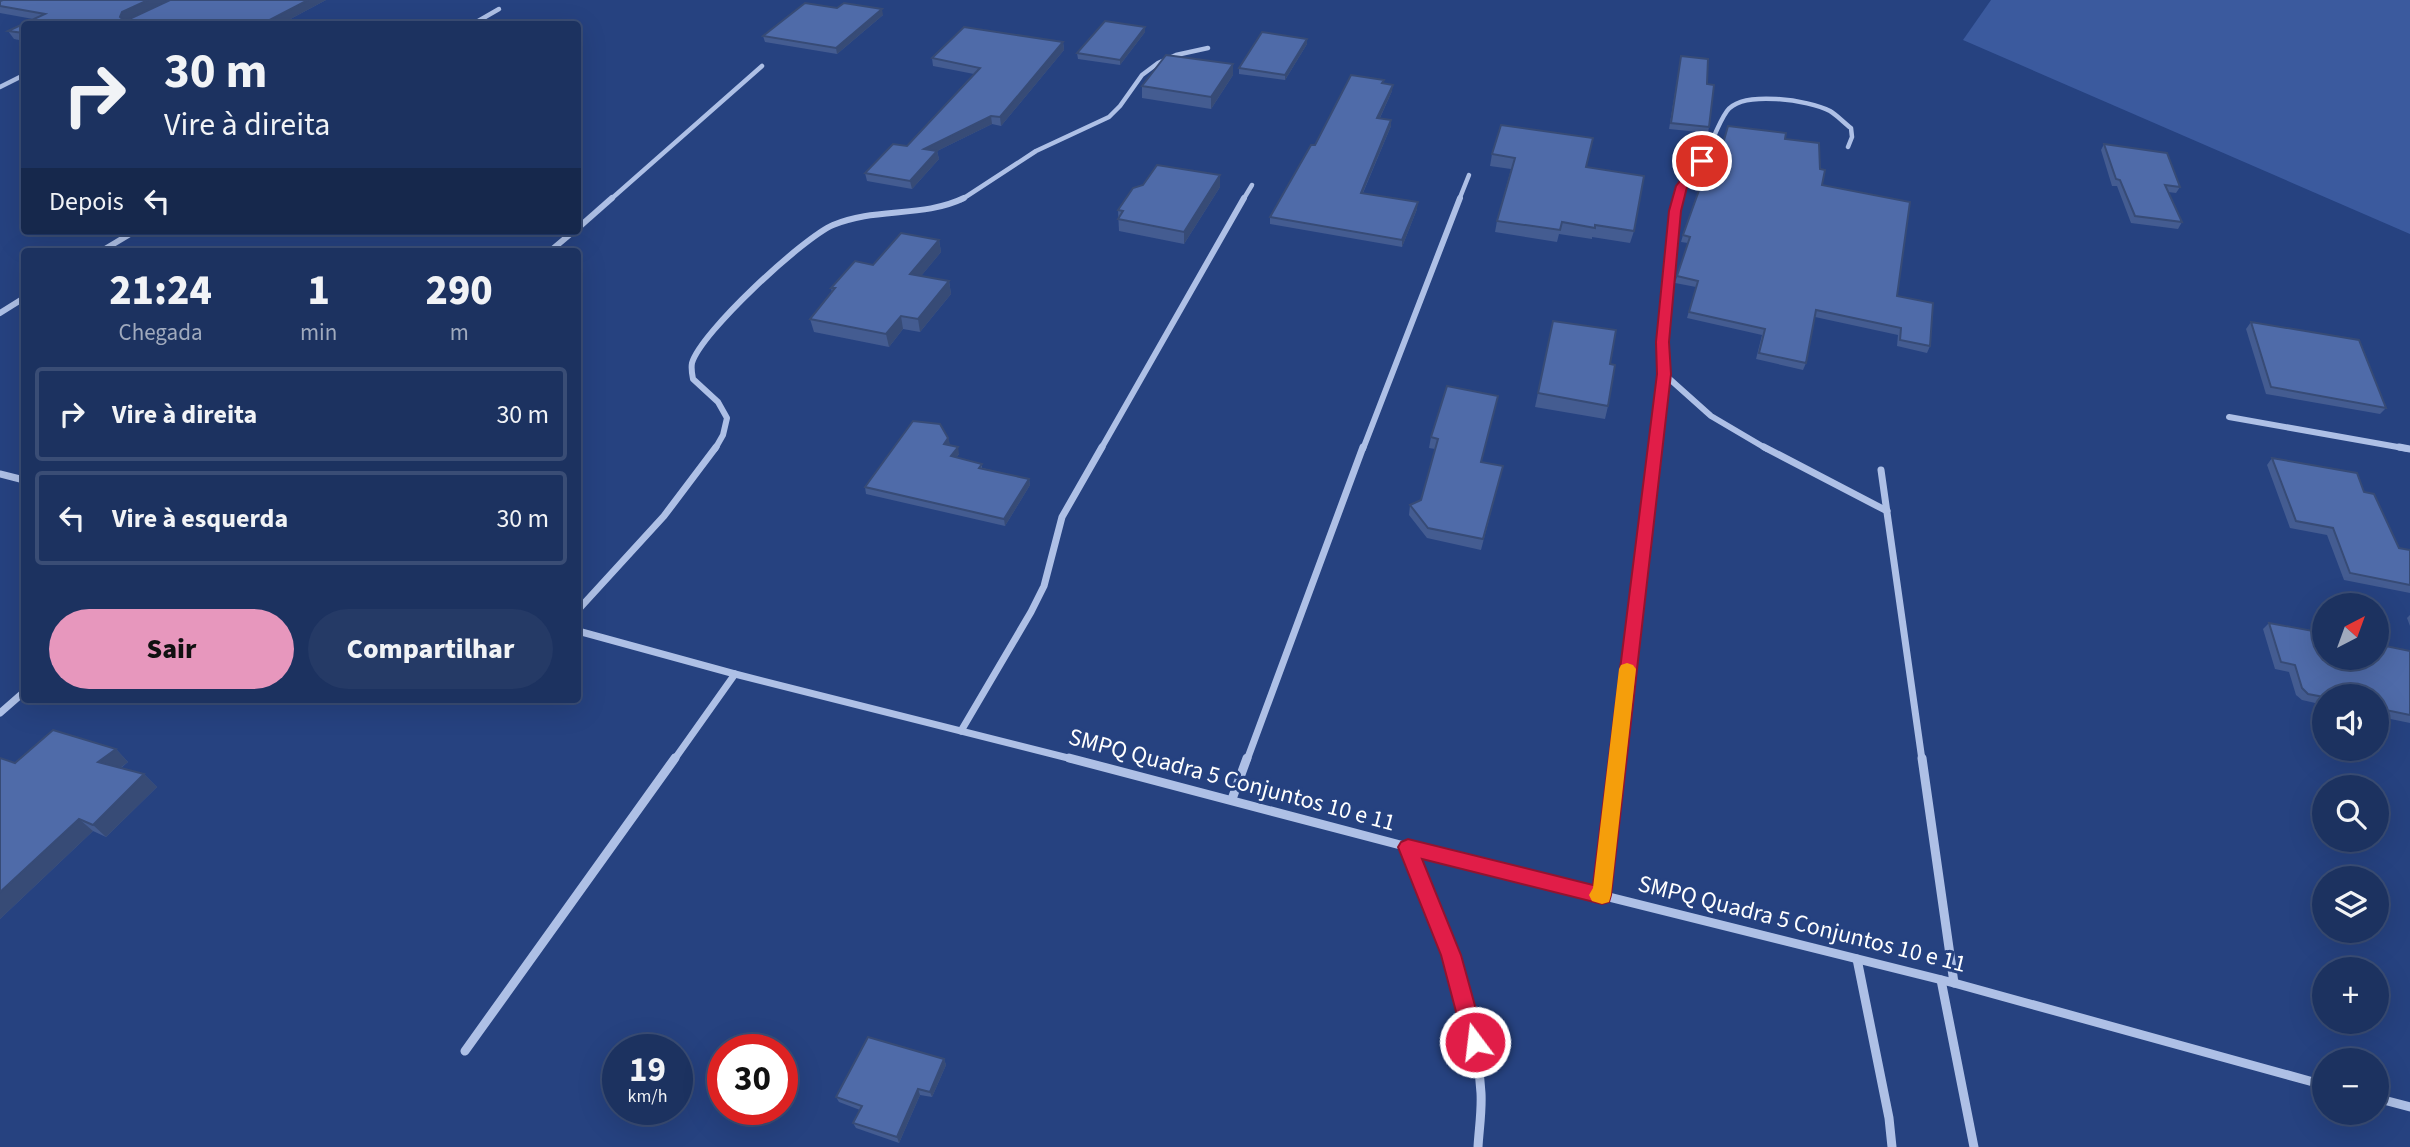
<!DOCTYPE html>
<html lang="pt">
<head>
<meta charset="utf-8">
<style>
  :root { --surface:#1c3260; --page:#253a66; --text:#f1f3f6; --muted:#a0aabd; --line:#3a4d75; --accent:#e797bd }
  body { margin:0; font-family:"Source Sans 3",sans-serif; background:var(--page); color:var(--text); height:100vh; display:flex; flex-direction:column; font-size:26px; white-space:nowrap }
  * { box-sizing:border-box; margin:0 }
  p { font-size:23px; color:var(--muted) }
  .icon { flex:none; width:38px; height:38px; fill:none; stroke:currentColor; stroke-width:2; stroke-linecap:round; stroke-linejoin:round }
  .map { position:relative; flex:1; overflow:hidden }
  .side { position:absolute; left:21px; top:248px; width:560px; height:455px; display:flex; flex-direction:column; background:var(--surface); border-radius:7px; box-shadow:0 7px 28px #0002,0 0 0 2px var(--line) }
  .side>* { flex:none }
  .top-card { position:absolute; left:21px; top:21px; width:560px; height:214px; border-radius:7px; box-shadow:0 7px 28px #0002,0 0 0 2px var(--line); background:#1c3260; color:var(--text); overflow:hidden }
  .needle { width:46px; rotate:41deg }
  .fabs { position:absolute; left:2312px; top:593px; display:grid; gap:14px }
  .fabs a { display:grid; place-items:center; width:77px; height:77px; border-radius:50%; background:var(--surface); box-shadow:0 7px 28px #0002,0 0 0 2px var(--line); font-size:35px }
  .speed { position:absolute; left:602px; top:1034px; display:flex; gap:14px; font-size:35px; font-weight:700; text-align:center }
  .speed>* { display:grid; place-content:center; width:91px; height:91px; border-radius:50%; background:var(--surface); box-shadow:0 7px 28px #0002,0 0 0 2px var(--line); line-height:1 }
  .speed small { font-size:18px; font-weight:400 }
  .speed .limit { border:10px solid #d22; background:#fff; color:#111 }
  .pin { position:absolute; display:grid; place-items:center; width:60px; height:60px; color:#fff; margin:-30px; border:4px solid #fff; border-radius:50%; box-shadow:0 2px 7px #0007 }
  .me { position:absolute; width:77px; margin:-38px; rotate:345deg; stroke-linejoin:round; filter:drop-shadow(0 0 5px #0008) }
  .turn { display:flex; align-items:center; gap:24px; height:147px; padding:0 28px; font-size:32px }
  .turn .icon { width:91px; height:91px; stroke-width:2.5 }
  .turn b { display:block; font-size:49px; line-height:60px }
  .then { display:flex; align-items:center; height:66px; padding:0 28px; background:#0003; gap:14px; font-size:26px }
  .eta { display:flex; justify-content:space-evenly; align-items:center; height:119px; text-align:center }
  .eta b { font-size:42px; font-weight:800; line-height:49px }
  .primary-button { display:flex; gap:14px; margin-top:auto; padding:14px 28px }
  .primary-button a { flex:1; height:80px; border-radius:42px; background:var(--accent); color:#111; font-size:28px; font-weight:800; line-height:80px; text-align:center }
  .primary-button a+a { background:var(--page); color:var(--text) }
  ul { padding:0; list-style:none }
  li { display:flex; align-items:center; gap:21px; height:94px; margin:0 14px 10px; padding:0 14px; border:4px solid var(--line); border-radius:7px }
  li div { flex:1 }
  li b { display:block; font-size:26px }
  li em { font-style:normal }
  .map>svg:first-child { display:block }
  .green { fill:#3b5a9e }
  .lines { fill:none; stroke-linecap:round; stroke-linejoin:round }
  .street-far3 { stroke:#aec0e6; stroke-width:4.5 }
  .street-far2 { stroke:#aec0e6; stroke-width:6 }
  .street-far1 { stroke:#aec0e6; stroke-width:7 }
  .street { stroke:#aec0e6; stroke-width:9 }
  .wall { fill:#445c91 }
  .shaded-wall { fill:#374b76 }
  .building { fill:#4f6ba9; stroke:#374b76; stroke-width:2 }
  .route { fill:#e11d48; stroke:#92132f; stroke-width:2 }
  .slow { fill:#f59e0b }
  .labels { text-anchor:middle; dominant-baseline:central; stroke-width:6; stroke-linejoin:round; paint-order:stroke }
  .near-street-label { font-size:24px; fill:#fff; stroke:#264280 }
</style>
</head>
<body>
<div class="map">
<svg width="2410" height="1147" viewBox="0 0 2410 1147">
  <rect width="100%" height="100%" fill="#264280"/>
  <path class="green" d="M1991 0H2410V234L1963 40Z"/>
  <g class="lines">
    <g class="street-far3">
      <path d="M473 24 499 9"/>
      <path d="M0 87 24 75"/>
      <path d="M610 200 762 66"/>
      <path d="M961 200 1036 151 1109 117 1120 106 1142 75 1158 63 1176 55 1208 48"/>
      <path d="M1243 200 1252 185"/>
      <path d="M1459 200 1469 175"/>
      <path d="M1678 200C1682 182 1694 175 1703 160 1712 144 1717 125 1727 111 1742 90 1809 100 1830 111 1837 115 1844 123 1851 128L1852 137 1848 147"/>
    </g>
    <g class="street-far2">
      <path d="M1678 198 1663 343 1664 374 1711 416 1767 449"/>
      <path d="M578 228 612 198"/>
      <path d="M100 252 135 231"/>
      <path d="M549 252 574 231"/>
      <path d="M0 313 24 298"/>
      <path d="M2229 417 2409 449"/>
      <path d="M715 449 723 435 727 418 718 402 693 379C692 374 691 368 692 363 701 332 803 238 833 225 875 207 923 218 964 198"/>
      <path d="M1101 449 1244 198"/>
      <path d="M1363 449 1460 198"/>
      <path d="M1655 449 1664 374"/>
    </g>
    <g class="street-far1">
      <path d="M1764 447 1887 511"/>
      <path d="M2399 447 2410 449"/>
      <path d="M1881 470 1922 760"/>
      <path d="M0 474 24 480"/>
      <path d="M578 610 664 516 716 447"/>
      <path d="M578 631 735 674 1076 760"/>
      <path d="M0 713 24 692"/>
      <path d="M961 731 1031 612 1044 586 1062 517 1102 447"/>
      <path d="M674 760 735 674"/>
      <path d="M1247 760 1363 447"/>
      <path d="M1618 760 1655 447"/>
    </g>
    <g class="street">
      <path d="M1069 758 1408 847 1954 983 2324 1085"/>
      <path d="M1922 758 1954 983"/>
      <path d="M1232 799 1247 758"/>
      <path d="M1408 847C1440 927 1476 1007 1481 1093 1482 1111 1479 1129 1478 1147"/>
      <path d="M1602 895 1618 758"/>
      <path d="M1857 959 1889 1118 1892 1147"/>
      <path d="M1941 980 1974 1147"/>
      <path d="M465 1051 675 758"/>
      <path d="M2376 1098 2410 1107"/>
    </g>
  </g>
  <g class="wall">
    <path d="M169 0 129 19 326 0 281 24H24V41L14 39 8 31 33 19 0 13V1Z"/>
    <path d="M837 8 883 15 837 54 765 42 763 36Z"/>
    <path d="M1145 32 1120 65 1078 59 1077 53Z"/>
    <path d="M1307 39V44L1285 80 1239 74V68Z"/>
    <path d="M1063 42 1064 50 1001 126 992 124 937 151 939 159 912 189 867 181 865 173 907 146 974 74 933 66 932 58Z"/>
    <path d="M1681 56 1707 84 1709 127 1708 133 1669 129Z"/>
    <path d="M1233 75 1211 109 1142 98V86Z"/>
    <path d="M1383 83 1392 91 1380 118 1391 126 1363 193 1417 209 1402 247 1270 224V217L1315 145Z"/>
    <path d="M1785 139 1820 169 1822 185 1930 346 1927 353 1897 346 1898 335 1815 317 1806 363 1803 370 1756 359 1762 335 1687 318 1696 287 1675 283 1688 243 1681 242 1683 235 1713 179Z"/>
    <path d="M2104 144 2180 187 2176 193 2168 192 2182 222 2178 229 2131 223 2117 186H2112L2101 150Z"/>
    <path d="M1492 154 1586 167 1634 231 1630 243 1592 237V239L1559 234 1557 242 1495 232 1497 221 1511 169 1490 166Z"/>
    <path d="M1220 187 1184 244 1119 231 1118 210Z"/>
    <path d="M939 240 941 252 921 276 949 281 951 294 920 332 903 329 889 347 814 332 810 319 832 292 831 288 873 265Z"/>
    <path d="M1553 321 1610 364 1608 406 1605 419 1535 407Z"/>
    <path d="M2251 322 2386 408 2380 414 2266 394 2246 329Z"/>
    <path d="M1498 396 1481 462 1500 477 1481 550 1427 538 1409 515 1410 505 1421 500 1435 449 1429 448 1431 437Z"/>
    <path d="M948 438 949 445 959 454 956 458 982 464V468L1029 479 1030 485 1005 526 866 494 865 487Z"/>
    <path d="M2272 458 2364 492 2399 548 2410 550V593L2344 580 2327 535 2290 528 2267 465Z"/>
    <path d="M2410 615V626L2407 618Z"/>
    <path d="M2269 623 2410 651V723L2376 716V696H2324V705L2302 700 2296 695 2289 672 2275 669 2263 629Z"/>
    <path d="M116 749 128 762 121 768 144 774 157 787 106 837 93 831 0 919V758L15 763Z"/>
    <path d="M944 1059 946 1065 932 1097 920 1095 899 1143 856 1128 853 1123 860 1110 839 1102 836 1097Z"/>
  </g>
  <g class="shaded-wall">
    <path d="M148 0H169L126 20 125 24 120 17 122 12Z"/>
    <path d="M308 0H326L281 24H262Z"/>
    <path d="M882 9 883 15 837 54 836 48Z"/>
    <path d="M1145 27V32L1120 65V60Z"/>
    <path d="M1307 39V44L1285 80V75Z"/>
    <path d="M1063 42 1064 50 1001 126 1000 117Z"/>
    <path d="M1233 64V75L1211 109V97Z"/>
    <path d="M1393 85 1392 91 1377 124V118Z"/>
    <path d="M991 116 992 124 937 151 939 159 912 189 910 181 924 149Z"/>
    <path d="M1391 120V126L1360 199 1361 193Z"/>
    <path d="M1220 175V187L1184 244V232Z"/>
    <path d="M1418 202 1417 209 1402 247V240Z"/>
    <path d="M939 240 941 252 912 287 910 274Z"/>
    <path d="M949 281 951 294 920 332 918 319Z"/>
    <path d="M901 316 903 329 889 347 886 334Z"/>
    <path d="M948 438 950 444 945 451 944 444Z"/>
    <path d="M958 447 959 454 952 463 951 456Z"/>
    <path d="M1029 479 1030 485 1005 526 1004 519Z"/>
    <path d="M116 749 128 762 111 775 98 762Z"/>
    <path d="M144 774 157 787 106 837 93 825Z"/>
    <path d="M79 819 93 831 0 919V892Z"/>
    <path d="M944 1059 946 1065 932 1097 930 1092Z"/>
    <path d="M918 1089 920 1095 899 1143 897 1137Z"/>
  </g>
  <g class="building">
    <path d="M3 0H148L122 12 120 17 125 21 170 0H308L262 24H24V33L8 31 45 14 0 6V1Z"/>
    <path d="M805 3 837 8 844 3 882 9 836 48 763 36Z"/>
    <path d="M1105 21 1145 27 1120 60 1077 53Z"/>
    <path d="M964 27 1063 42 1000 117 991 116 924 149 937 151 910 181 865 173 893 144 907 146 980 68 932 58Z"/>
    <path d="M1262 32 1307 39 1285 75 1239 68Z"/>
    <path d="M1166 55 1233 64 1211 97 1142 86Z"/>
    <path d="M1681 56 1708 59 1707 84 1714 85 1709 127 1671 123Z"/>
    <path d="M1351 75 1384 80 1382 83 1393 85 1377 118 1391 120 1361 193 1418 202 1402 240 1270 217 1311 145H1315Z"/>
    <path d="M1501 125 1593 138 1586 167 1644 176 1634 231 1595 225V228L1562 222 1560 230 1497 221 1515 158 1492 154Z"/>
    <path d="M1728 126 1786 133 1785 139 1819 143 1820 169 1825 170 1822 185 1910 202 1897 296 1933 303 1930 346 1900 340 1901 328 1816 310 1806 363 1759 353 1765 329 1689 312 1698 281 1677 276 1690 237 1683 235 1702 182 1713 179Z"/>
    <path d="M2104 144 2167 153 2180 187 2165 185 2182 222 2135 216 2120 180 2116 179Z"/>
    <path d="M1157 165 1220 175 1184 232 1118 219 1123 211 1118 210 1133 188 1143 185Z"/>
    <path d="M901 233 939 240 910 274 949 281 918 319 901 316 886 334 810 319 835 288H831L855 261 873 265Z"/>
    <path d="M1553 321 1616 330 1610 364 1615 365 1608 406 1538 393Z"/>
    <path d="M2251 322 2359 340 2386 408 2271 387Z"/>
    <path d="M1447 386 1498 396 1481 462 1503 466 1483 539 1428 528 1410 505 1421 500 1438 439 1431 437Z"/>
    <path d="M913 421 940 424 948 438 944 444 958 447 951 456 982 464 979 468 1029 479 1004 519 865 487Z"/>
    <path d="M2272 458 2357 473 2364 492 2374 494 2399 548 2410 550V585L2350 573 2333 528 2296 521Z"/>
    <path d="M2269 623 2324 633V658H2376V644L2410 651V715L2376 708V696L2324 697 2308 694 2302 688 2295 665 2281 662Z"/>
    <path d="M53 730 116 749 98 762 144 774 93 825 79 819 0 892V758L15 763Z"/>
    <path d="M868 1037 944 1059 930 1092 918 1089 897 1137 853 1123 862 1106 836 1097Z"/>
  </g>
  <path class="route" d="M1698 158 1708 161 1687 187 1681 211 1669 342 1671 374 1611 895 1609 902 1602 904 1422 859 1461 955 1485 1042 1482 1049 1475 1052 1467 1049 1464 1042 1441 955 1398 847 1401 842 1408 839 1593 885 1657 374 1656 342 1669 211 1676 186Z"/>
  <path class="slow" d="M1627 663 1633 665 1636 669 1611 895 1609 902 1602 904 1592 901 1589 895 1593 888 1619 669 1621 665Z"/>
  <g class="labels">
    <g class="near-street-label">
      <text transform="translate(1232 780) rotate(15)">SMPQ Quadra 5 Conjuntos 10 e 11</text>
      <text transform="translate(1802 924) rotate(14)">SMPQ Quadra 5 Conjuntos 10 e 11</text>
    </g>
  </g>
</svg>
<div class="fabs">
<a><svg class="needle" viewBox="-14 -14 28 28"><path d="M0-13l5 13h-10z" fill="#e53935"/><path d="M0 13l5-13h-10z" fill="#a0aabd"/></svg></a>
<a><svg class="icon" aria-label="sound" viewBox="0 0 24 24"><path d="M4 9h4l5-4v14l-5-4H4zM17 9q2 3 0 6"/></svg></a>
<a><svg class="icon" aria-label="search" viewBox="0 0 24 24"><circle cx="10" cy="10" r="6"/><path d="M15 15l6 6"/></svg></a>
<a><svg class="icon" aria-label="layers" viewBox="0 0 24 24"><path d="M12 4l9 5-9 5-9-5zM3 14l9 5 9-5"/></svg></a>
<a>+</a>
<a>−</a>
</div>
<div class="speed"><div>19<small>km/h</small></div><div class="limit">30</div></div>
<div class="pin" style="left:1702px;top:161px;background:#d93025"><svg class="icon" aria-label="arrive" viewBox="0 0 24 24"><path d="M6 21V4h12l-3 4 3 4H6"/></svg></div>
<svg class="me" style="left:1475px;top:1042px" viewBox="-20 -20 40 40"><circle r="17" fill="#e11d48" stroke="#fff" stroke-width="3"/><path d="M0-11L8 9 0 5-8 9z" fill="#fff"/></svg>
<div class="top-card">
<div class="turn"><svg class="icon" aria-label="right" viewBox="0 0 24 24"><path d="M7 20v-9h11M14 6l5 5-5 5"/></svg><div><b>30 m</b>Vire à direita</div></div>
<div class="then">Depois<svg class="icon" aria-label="left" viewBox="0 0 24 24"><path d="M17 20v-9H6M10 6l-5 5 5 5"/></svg></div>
</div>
<section class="side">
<div class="eta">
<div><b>21:24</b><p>Chegada</p></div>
<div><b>1</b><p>min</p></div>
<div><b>290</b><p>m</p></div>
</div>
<ul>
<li><svg class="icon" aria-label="right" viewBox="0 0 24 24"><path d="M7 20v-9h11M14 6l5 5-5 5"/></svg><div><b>Vire à direita</b></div><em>30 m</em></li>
<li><svg class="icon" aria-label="left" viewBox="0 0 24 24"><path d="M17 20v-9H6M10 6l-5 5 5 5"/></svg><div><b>Vire à esquerda</b></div><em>30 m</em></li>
</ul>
<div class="primary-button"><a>Sair</a><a>Compartilhar</a></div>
</section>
</div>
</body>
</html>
